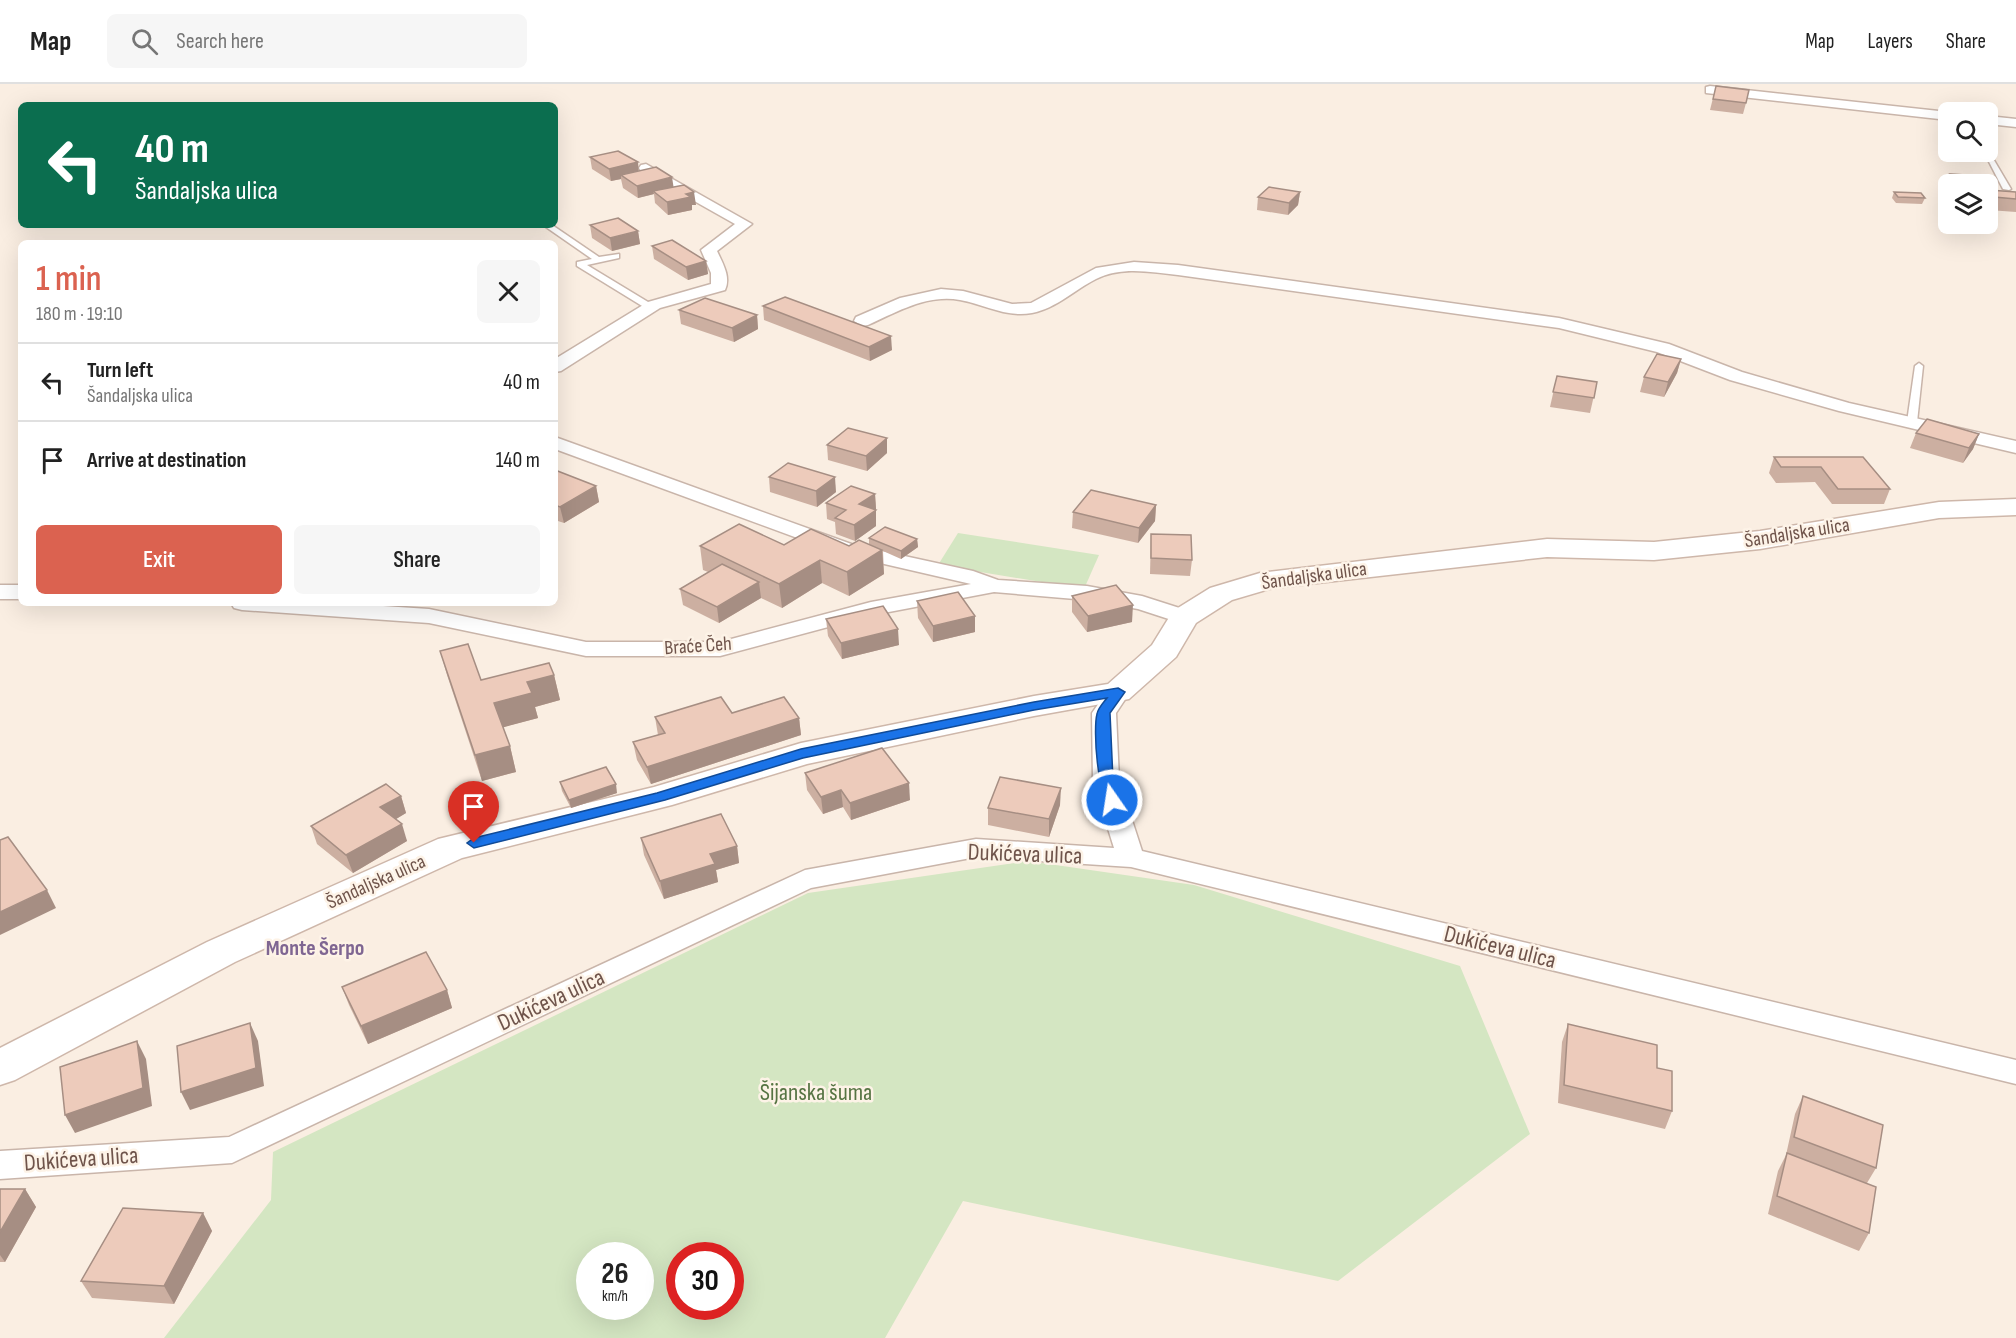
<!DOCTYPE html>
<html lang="en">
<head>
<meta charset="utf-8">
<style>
  :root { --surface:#fff; --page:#f6f6f6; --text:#222; --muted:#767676; --line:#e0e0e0; --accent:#db6250 }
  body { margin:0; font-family:"Sofia Sans Condensed",sans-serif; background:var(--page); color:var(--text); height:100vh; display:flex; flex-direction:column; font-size:22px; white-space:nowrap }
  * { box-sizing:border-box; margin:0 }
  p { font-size:20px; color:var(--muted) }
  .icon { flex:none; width:33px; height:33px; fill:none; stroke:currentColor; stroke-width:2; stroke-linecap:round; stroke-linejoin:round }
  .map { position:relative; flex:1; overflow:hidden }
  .details { position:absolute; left:18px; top:156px; width:540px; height:366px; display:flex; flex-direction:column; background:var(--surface); border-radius:9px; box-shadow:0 6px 24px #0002 }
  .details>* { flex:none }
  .hud { position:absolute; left:18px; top:18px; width:540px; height:126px; border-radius:9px; box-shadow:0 6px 24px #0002; background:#0b6e4f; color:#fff; overflow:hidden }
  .tools { position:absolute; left:1938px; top:18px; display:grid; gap:12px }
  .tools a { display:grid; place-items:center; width:60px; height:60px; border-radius:9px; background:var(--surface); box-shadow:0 6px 24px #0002; font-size:30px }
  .speed { position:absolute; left:576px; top:1158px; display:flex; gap:12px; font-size:30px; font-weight:700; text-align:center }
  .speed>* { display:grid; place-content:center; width:78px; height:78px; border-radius:50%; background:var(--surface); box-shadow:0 6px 24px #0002; line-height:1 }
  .speed small { font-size:15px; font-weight:400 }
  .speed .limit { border:9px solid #d22; background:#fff; color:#111 }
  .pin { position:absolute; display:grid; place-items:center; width:51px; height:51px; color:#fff; margin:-62px -26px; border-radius:50% 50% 50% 0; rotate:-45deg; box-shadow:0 0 6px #0007 }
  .pin .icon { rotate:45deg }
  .me { position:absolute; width:66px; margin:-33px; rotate:347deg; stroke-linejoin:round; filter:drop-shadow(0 0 4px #0008) }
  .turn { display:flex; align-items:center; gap:21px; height:126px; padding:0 18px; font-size:27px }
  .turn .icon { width:78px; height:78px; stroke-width:2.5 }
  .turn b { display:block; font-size:42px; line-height:51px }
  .round { display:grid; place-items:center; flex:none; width:63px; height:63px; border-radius:9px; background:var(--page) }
  .summary { display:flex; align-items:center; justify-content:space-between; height:102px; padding:0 18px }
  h1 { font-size:36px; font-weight:600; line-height:45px; color:var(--accent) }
  .primary-button { display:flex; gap:12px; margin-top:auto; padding:12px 18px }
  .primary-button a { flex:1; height:69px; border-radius:9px; background:var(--accent); color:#fff; font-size:24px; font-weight:600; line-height:69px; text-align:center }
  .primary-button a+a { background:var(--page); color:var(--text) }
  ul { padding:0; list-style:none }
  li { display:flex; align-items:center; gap:18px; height:78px; padding:0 18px; border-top:2px solid var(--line) }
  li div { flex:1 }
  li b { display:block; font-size:22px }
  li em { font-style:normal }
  header { display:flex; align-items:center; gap:36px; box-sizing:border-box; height:84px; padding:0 30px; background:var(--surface); border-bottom:2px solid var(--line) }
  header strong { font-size:28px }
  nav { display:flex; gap:33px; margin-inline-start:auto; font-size:21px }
  .search { width:420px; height:54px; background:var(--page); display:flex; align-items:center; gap:15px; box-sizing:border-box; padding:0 21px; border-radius:9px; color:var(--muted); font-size:22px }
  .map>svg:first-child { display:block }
  .green { fill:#d4e6c2; fill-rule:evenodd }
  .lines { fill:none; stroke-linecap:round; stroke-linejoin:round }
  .lane-casing { stroke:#c9b5aa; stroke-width:3 }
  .street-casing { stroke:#c9b5aa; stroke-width:3 }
  .secondary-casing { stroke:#ceb7aa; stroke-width:3 }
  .lane { fill:#fff; fill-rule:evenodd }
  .street { fill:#fff; fill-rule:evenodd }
  .secondary { fill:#fff; fill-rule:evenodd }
  .wall { fill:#ccafa1 }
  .shaded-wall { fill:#a68e83 }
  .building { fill:#edcbbb; stroke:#a68e83; stroke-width:1.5 }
  .route { fill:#1a73e8; stroke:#114b97; stroke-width:1.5 }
  .labels { text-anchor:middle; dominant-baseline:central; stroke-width:5; stroke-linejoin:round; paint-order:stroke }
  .street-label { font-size:20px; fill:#6f544b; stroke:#fdf3e7 }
  .quarter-label { font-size:22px; font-weight:bold; fill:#7f6692; stroke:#fdf3e7 }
  .near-street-label { font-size:24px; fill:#6f544b; stroke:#fdf3e7 }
  .near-park-label { font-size:24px; fill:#567443; stroke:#fdf3e7 }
</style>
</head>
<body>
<header>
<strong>Map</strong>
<div class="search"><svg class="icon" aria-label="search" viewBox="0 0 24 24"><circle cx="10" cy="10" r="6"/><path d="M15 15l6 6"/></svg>Search here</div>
<nav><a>Map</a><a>Layers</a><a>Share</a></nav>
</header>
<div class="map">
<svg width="2016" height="1254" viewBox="0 0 2016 1254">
  <rect width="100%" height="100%" fill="#faeee2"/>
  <g class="green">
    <path d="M958 449 1099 471 1084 505 938 481Z"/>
    <path d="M1028 777 1194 801 1460 882 1530 1050 1338 1197 963 1117 885 1254H164L271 1116 273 1068 808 809ZM590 1172H640V1222H590ZM680 1172H730V1222H680Z"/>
  </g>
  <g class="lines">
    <g class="lane-casing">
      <g id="lane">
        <path d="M1988 66 2011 105 2009 106 2003 105 1984 68Z"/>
        <path d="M543 141H552L599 173 619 170V174L587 181 653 221V225H647L577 182V178L592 175Z"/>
        <path d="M1919 279 1923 282 1917 338 1912 341 1907 338 1915 282Z"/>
      </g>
    </g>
    <g class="street-casing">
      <g id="street">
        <path d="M1710 2 1948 28V36L1706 9V3Z"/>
        <path d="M1988 32 2016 35V43L1988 40Z"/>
        <path d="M646 80 752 140 717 167C723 180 731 193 725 206L660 224 561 287 555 288V275L648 218 711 200V189L701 166 735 140 641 87 639 84 641 81Z"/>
        <path d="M1134 178 1178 181 1559 234 1669 260 1742 288 1849 319 2016 357V369L1839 327 1730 296 1657 268 1559 244 1178 191C1151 188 1121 182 1096 195 1074 206 1057 224 1032 229 1006 234 984 220 960 216 927 210 897 228 868 241L862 242 854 237 856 233 900 214 941 205 963 207 1012 220 1031 219 1096 184Z"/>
        <path d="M555 353 854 461 973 487 998 496 1087 502 1142 512 1192 528 1195 533 1192 538 1184 540 1138 525 1087 516 994 508 873 531 720 572H586L429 539 242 526 234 524 231 519H337L429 525 586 558H720L871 518 971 500 841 470 555 365Z"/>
        <rect x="0" y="501" width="21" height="14"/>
        <path d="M1118 601 1126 603 1130 608 1116 629 1119 696 1142 767 2016 976V1000L1131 783 976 773 811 804 232 1079 0 1095V1067L229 1053 805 786 976 755 1114 764 1093 696 1092 629 1110 603Z"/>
      </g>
    </g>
    <g class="secondary-casing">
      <path id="secondary" d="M2016 415V431L1939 434 1760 465 1654 476 1547 473 1273 504 1232 516 1196 539 1176 573 1129 615 1034 632 807 680 672 721 462 774 235 878 15 996 0 1001V964L207 858 438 755 654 703 801 659 1034 612 1108 600 1152 561 1173 527 1210 504 1260 489 1547 455 1654 458 1760 447 1939 418Z"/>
    </g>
    <use href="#lane" class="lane"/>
    <use href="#street" class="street"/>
    <use href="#secondary" class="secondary"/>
  </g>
  <g class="wall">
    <path d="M1716 2 1746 19 1743 30 1710 26Z"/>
    <path d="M590 73 639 87 673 103 696 121H692V126L668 131 655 119 654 110 638 114 623 104 621 95 611 97 592 85Z"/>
    <path d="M1950 90 1982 92 1992 104 1991 106 2016 108V128L1989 126 1988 123V100H1948V106L1945 102Z"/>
    <path d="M1300 108 1298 121 1288 131 1257 126 1258 113Z"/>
    <path d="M1894 108 1925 114 1922 120 1896 119 1892 114Z"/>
    <path d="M590 141 638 147 640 160 612 167 592 154Z"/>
    <path d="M652 162 706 177 708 190 688 196 654 175Z"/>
    <path d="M763 222 892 266 870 277 764 236Z"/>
    <path d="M679 226 757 231 758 245 734 258 681 240Z"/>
    <path d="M1681 275 1677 289 1664 313 1640 308 1644 293Z"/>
    <path d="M1557 292 1597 298 1590 329 1550 323Z"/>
    <path d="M1916 349 1979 350 1973 365 1963 379 1910 364Z"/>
    <path d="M827 361 887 369 867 387 828 376Z"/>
    <path d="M1774 373H1863L1890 405 1884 420H1832L1815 398 1776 399 1769 389Z"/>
    <path d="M555 386 596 402 599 418 564 439 555 436Z"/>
    <path d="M769 393 836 408 817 423 770 408Z"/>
    <path d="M875 410 876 425 875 426 876 442 855 457 836 450 835 438 827 435 826 419Z"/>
    <path d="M1156 421 1155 437 1138 459 1072 444 1073 428Z"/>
    <path d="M1151 450 1192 476 1190 492 1150 490Z"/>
    <path d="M869 454 917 455 918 463 901 475 883 467 884 490 849 512 822 499 782 524 761 514 719 539 683 521 680 505 708 488 703 486 700 462 784 461 849 462 869 460Z"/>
    <path d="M1072 512 1132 538 1087 548 1072 528Z"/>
    <path d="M917 517 975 548 933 558 918 534Z"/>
    <path d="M826 535 899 561 842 575 828 552Z"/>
    <path d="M440 567 481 596 554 591 560 616 535 623 538 634 503 643 510 662 516 688 482 697 447 591Z"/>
    <path d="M732 629 799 634 801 651 651 700 637 676 633 658 658 651 655 633Z"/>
    <path d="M805 689 910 716 851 736 843 723 823 730 807 706Z"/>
    <path d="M560 698 617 709 571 724 562 707Z"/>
    <path d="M401 712 406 729 396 735 407 757 353 789 317 760 311 742Z"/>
    <path d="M1060 721 1049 753 988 741V724Z"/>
    <path d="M641 754 737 762 739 779 716 786 718 798 664 815 644 771Z"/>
    <path d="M342 903 447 906 452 924 368 960 349 921Z"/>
    <path d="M1568 940 1657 984 1672 1027 1665 1045 1558 1019 1562 958Z"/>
    <path d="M1803 1012 1876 1084 1867 1099 1869 1149 1859 1167 1768 1130 1778 1087 1786 1071 1795 1030Z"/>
    <path d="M0 1105H25L36 1123 5 1178H0Z"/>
    <path d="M203 1129 212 1147 174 1220 92 1214 81 1197Z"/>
  </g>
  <g class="shaded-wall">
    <path d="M638 78 639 91H621V95L611 97 609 85Z"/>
    <path d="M672 93 674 106 653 107 654 110 638 114 637 102Z"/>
    <path d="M694 108 696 121H692V126L668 131 667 118 686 110Z"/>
    <path d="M1300 108 1298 121 1288 131 1289 119Z"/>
    <path d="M638 147 640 160 612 167 610 154Z"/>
    <path d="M706 177 708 190 688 196 686 183Z"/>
    <path d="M757 231 758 245 734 258 732 244Z"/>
    <path d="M891 252 892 266 870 277 869 263Z"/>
    <path d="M1681 275 1677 289 1664 313 1668 298Z"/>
    <path d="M1979 350 1973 365 1963 379 1969 364Z"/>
    <path d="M887 354V369L867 387 866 372Z"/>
    <path d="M835 393 836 408 817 423 816 407Z"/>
    <path d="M596 402 599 418 564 439 560 423Z"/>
    <path d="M875 410 876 425 860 436 859 420Z"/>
    <path d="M1156 421 1155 437 1138 459 1139 444Z"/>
    <path d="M876 426V442L855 457 854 441Z"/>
    <path d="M917 455 918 463 901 475V467Z"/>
    <path d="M882 466 884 490 849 512 847 488Z"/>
    <path d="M820 476 822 499 782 524 779 500Z"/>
    <path d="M759 498 761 514 719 539 717 523Z"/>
    <path d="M1133 521 1132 538 1087 548 1088 532Z"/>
    <path d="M975 532V548L933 558V542Z"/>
    <path d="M898 545 899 561 842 575 841 559Z"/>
    <path d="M554 591 560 616 535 623 538 634 501 644 494 619 527 598Z"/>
    <path d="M799 634 801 651 651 700 647 683Z"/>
    <path d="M510 662 516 688 482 697 475 671Z"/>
    <path d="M909 699 910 716 851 736 850 719Z"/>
    <path d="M616 700 617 709 571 724 569 716Z"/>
    <path d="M1061 704 1060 721 1049 753V735Z"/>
    <path d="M841 706 843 723 823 730 821 713Z"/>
    <path d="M401 712 406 729 386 741 380 723Z"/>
    <path d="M402 740 407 757 353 789 346 771Z"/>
    <path d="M737 762 739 779 716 786 718 798 664 815 660 797 710 770Z"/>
    <path d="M47 806 56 824 0 851V828Z"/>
    <path d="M447 906 452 924 368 960 361 942Z"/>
    <path d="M250 939 258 957 264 1002 190 1026 181 1008Z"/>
    <path d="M137 957 146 975 152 1022 75 1049 65 1031Z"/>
    <path d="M25 1105 36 1123 5 1178 0 1171V1148Z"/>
    <path d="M203 1129 212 1147 174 1220 164 1202Z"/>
  </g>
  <g class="building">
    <path d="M1716 2 1749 6 1746 19 1713 15Z"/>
    <path d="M618 67 638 78 609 85 590 73Z"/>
    <path d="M656 83 672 93 637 102 621 91Z"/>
    <path d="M1950 90 1982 92 1992 104 1988 103V100H1958Z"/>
    <path d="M684 101 694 108 686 110 691 113 667 118 653 107Z"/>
    <path d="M1269 103 1300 108 1289 119 1258 113Z"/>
    <path d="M1989 106 2016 108V115L1994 113Z"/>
    <path d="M1894 108 1921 109 1925 114 1898 113Z"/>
    <path d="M618 134 638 147 610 154 590 141Z"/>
    <path d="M672 156 706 177 686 183 652 162Z"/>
    <path d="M785 213 891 252 869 263 763 222Z"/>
    <path d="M705 214 757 231 732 244 679 226Z"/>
    <path d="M1657 270 1681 275 1668 298 1644 293Z"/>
    <path d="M1557 292 1597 298 1594 314 1553 308Z"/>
    <path d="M1927 335 1979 350 1969 364 1916 349Z"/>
    <path d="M848 344 887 354 866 372 827 361Z"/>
    <path d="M1774 373H1863L1890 405H1838L1821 383H1781Z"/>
    <path d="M788 379 835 393 816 407 769 393Z"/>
    <path d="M555 386 596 402 560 423 555 421Z"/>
    <path d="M851 402 875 410 859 420 876 426 854 441 835 434 846 426 826 419Z"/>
    <path d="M1091 406 1156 421 1139 444 1073 428Z"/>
    <path d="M739 440 784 461 811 445 849 462 859 456 882 466 847 488 820 476 779 500 700 462Z"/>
    <path d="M885 443 917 455 901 467 869 454Z"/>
    <path d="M1151 450 1191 451 1192 476 1151 474Z"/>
    <path d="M722 480 759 498 717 523 680 505Z"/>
    <path d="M1116 501 1133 521 1088 532 1072 512Z"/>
    <path d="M958 508 975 532 933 542 917 517Z"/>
    <path d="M883 522 898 545 841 559 826 535Z"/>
    <path d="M468 560 481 596 549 579 554 591 527 598 532 609 494 619 510 662 475 671 440 567Z"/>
    <path d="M721 613 732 629 784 613 799 634 647 683 633 658 665 649 655 633Z"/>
    <path d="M882 664 909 699 850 719 841 706 821 713 805 689Z"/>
    <path d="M606 683 616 700 569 716 560 698Z"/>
    <path d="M1000 693 1061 704 1049 735 988 724Z"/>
    <path d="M386 700 401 712 380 723 402 740 346 771 311 742Z"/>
    <path d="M721 730 737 762 710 770 715 780 660 797 641 754Z"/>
    <path d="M8 753 47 806 0 828V756Z"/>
    <path d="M426 868 447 906 361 942 342 903Z"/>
    <path d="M250 939 256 984 181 1008 177 962Z"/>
    <path d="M1568 940 1657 961V984L1672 987V1027L1564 1001Z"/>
    <path d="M137 957 143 1004 65 1031 60 983Z"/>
    <path d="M1803 1012 1883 1041 1876 1084 1794 1053Z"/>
    <path d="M1787 1069 1876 1103 1869 1149 1777 1112Z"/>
    <path d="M0 1105H25L0 1148Z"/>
    <path d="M123 1124 203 1129 164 1202 81 1197Z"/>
  </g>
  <path class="route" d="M1118 604 1125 608 1110 629 1113 696 1119 716 1112 720C1097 716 1093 644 1097 630 1098 624 1104 618 1107 614L1034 626 803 674 665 716 474 764 467 759 474 754 657 709 801 665 1034 618Z"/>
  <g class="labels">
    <g class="street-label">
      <text transform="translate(1797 449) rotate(-9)">Šandaljska ulica</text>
      <text transform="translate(1314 492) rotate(-8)">Šandaljska ulica</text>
      <text transform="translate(698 562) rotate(-4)">Braće Čeh</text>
      <text transform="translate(376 798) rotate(-24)">Šandaljska ulica</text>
    </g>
    <g class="quarter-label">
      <text x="315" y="864">Monte Šerpo</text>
    </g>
    <g class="near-street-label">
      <text transform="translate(1025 770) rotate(2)">Dukićeva ulica</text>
      <text transform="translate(1500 863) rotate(14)">Dukićeva ulica</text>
      <text transform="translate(551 916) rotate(-25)">Dukićeva ulica</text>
      <text transform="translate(81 1075) rotate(-4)">Dukićeva ulica</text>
    </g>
    <g class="near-park-label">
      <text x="816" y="1008">Šijanska šuma</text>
    </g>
  </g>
</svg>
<div class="tools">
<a><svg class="icon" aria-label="search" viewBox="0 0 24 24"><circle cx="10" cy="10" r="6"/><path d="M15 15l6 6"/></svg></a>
<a><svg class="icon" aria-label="layers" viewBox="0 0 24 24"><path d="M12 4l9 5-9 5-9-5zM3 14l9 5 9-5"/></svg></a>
</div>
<div class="speed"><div>26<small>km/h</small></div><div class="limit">30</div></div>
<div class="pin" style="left:474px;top:759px;background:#d93025"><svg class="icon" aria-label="arrive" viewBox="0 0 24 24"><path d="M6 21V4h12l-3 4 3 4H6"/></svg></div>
<svg class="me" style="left:1112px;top:716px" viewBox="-20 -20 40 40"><circle r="17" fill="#1a73e8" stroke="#fff" stroke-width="3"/><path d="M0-11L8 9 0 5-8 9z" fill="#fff"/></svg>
<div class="hud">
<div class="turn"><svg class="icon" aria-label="left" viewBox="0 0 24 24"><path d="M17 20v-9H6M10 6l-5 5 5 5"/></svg><div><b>40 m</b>Šandaljska ulica</div></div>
</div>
<section class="details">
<div class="summary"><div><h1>1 min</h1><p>180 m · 19:10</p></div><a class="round"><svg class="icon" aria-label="close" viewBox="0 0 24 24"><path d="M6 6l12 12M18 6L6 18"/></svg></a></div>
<ul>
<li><svg class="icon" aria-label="left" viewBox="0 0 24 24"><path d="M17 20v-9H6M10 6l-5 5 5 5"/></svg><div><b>Turn left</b><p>Šandaljska ulica</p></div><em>40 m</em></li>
<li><svg class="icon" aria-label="arrive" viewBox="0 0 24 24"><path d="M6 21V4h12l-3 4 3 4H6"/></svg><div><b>Arrive at destination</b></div><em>140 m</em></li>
</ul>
<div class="primary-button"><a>Exit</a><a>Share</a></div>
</section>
</div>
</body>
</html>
